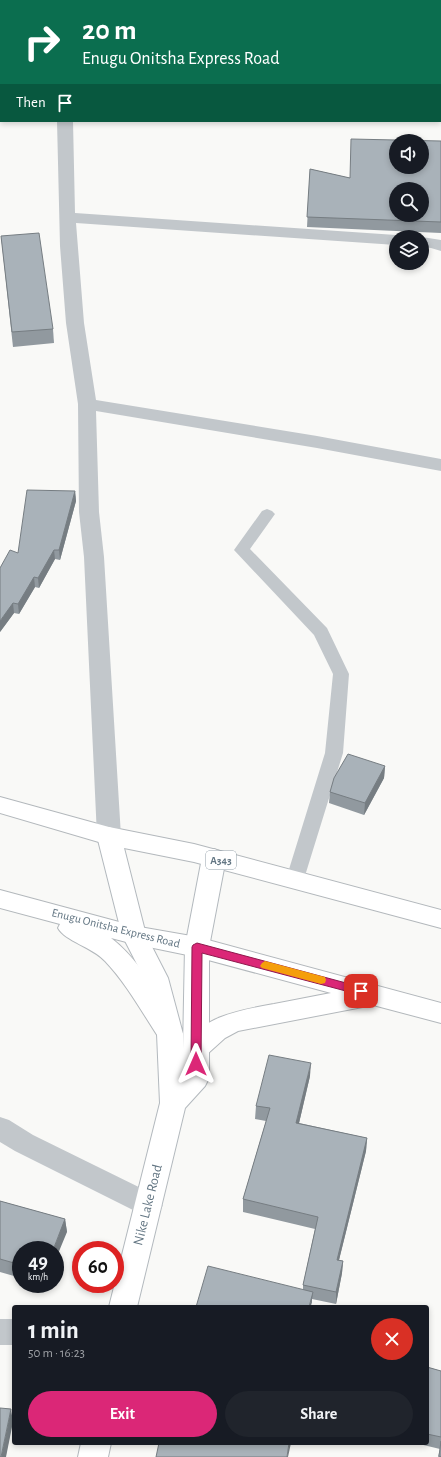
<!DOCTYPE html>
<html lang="en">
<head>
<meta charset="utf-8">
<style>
  :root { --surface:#171b24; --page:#20242c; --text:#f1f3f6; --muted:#9ea1a6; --accent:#db2777 }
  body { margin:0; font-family:"Alegreya Sans",sans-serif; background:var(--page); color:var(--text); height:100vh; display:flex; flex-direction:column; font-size:15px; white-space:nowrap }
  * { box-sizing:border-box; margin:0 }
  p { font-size:13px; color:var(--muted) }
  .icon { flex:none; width:22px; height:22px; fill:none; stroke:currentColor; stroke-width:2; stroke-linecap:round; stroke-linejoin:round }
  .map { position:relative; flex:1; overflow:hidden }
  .drawer { position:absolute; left:12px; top:1305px; width:417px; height:140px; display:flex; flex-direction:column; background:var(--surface); border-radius:4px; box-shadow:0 2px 6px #0003 }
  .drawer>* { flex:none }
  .guide { position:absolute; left:0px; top:0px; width:441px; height:122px; box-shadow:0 2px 6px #0003; background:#0b6e4f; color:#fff; overflow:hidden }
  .buttons { position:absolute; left:389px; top:134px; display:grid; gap:8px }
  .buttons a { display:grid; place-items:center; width:40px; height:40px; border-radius:50%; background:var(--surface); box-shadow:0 2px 6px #0003; font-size:20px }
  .speed { position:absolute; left:12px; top:1241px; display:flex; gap:8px; font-size:20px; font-weight:700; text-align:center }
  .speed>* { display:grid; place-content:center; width:52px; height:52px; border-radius:50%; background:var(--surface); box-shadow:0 2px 6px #0003; line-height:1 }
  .speed small { font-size:10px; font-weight:400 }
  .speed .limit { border:6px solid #d22; background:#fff; color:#111 }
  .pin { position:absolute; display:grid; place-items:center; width:34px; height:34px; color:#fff; margin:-17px; border-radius:8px; box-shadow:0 2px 6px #0006 }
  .me { position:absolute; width:44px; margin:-22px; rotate:0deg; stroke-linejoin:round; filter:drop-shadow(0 0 3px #0008) }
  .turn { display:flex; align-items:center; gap:14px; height:84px; padding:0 16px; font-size:18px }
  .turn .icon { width:52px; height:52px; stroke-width:2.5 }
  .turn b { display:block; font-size:28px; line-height:34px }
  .then { display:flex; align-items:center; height:38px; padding:0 16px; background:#0003; gap:8px; font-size:15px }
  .round { display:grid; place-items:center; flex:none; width:42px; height:42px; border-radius:21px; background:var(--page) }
  .summary { display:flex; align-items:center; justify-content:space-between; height:68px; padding:0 16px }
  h1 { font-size:24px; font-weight:600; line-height:30px }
  .primary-button { display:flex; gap:8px; margin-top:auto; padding:8px 16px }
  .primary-button a { flex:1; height:46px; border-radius:24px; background:var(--accent); color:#fff; font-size:16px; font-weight:600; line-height:46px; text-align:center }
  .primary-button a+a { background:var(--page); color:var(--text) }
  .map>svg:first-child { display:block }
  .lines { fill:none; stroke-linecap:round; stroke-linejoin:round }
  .primary-casing { stroke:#b3b9be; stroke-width:2 }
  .highway-casing { stroke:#b3b8bc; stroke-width:2 }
  .lane { fill:#c2c7cb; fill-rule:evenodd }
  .street { fill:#c2c7cb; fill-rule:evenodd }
  .primary { fill:#fff; fill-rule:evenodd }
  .highway { fill:#fff; fill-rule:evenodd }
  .wall { fill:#91999f }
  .shaded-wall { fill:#767d82 }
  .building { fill:#a9b2b9; stroke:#767d82; fill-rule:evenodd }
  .route { fill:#db2777; stroke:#8e194d }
  .slow { fill:#f59e0b }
  .labels { text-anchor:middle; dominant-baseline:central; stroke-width:4; stroke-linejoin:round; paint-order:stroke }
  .shield { fill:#fff; stroke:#929fa8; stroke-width:1 }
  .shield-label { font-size:11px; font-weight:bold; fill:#637683 }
  .street-label { font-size:12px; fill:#637683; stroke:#fff }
  .near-street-label { font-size:14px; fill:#637683; stroke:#fff }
</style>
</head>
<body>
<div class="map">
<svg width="441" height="1457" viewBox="0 0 441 1457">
  <rect width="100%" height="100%" fill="#f9f9f7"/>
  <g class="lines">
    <g class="primary-casing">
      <g id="primary">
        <path d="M109 827 117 830 121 836 146 935 168 978 183 1034V1050L185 947 202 858 206 852 214 849 222 852 226 858 209 947V1078L205 1086 185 1108 137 1307H109L160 1103 157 1034 144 978 122 935 97 836 101 830Z"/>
        <path d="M81 1443H111L108 1457H78Z"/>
      </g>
    </g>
    <g class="highway-casing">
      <g id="highway">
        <path d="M0 797 109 827 194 844 441 910V928L194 862 109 845 0 813Z"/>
        <path d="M0 890 134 926 197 937 441 1003V1023L373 1005 238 1031 225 1038 205 1056 196 1059 187 1056 183 1049C200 1016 241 1010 274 1004 293 1000 312 997 331 993L197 957 134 944 111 938C139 959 160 998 179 1027L183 1034 179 1041 170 1044 161 1041C143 1014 127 984 105 961 92 947 65 941 58 928L60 924 0 908Z"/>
      </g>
    </g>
    <path class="lane" d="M267 509 272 511 275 514 250 549 327 628 349 674 343 753 304 879 301 884 295 886 289 884 286 879 325 753 333 674 314 635 234 550 262 511Z"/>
    <g class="street">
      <path d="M54 0H68L69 1H55Z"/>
      <path d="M57 121H73L75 213 396 235 402 237H396V245L76 223 84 323 96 400 317 436 441 459V471L317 448 96 411 99 512 104 557 121 836 117 842 109 845 101 842 97 836 84 557 79 512 78 404 66 323 60 246Z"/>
      <path d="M422 237 441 240V251L431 248 422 247Z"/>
      <path d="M0 1117 9 1120 33 1135 159 1197 163 1205 159 1213 149 1217 139 1213 15 1151 0 1142Z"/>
      <rect x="0" y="1319" width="14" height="26"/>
    </g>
    <use href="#primary" class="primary"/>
    <use href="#highway" class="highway"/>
  </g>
  <g class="wall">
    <path d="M310 0H413L414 1H310Z"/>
    <path d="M441 141V233L307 227 310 169 350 178Z"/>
    <path d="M1 236 53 329 54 343 13 347Z"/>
    <path d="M75 491 76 501 60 560 55 559 39 588 35 587 19 614 14 613 0 632 18 553Z"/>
    <path d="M385 766 384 778 364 815 329 803 330 792Z"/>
    <path d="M310 1076 299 1123 367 1138 366 1151 339 1260 343 1261 342 1273 336 1304 312 1299V1304L303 1290V1285L315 1229 243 1212V1199L266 1121 255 1119 256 1106Z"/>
    <path d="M0 1201 65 1219 67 1232 21 1250V1278L0 1272Z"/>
    <path d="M427 1367 441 1371V1457H438L440 1449 415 1443H427Z"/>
  </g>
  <g class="shaded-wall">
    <rect x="440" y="53" width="1" height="13"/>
    <path d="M75 491 76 501 60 560 59 550Z"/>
    <path d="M54 550 55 559 39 588 38 578Z"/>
    <path d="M34 577 35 587 19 614 18 604Z"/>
    <path d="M13 603 14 613 0 632V621Z"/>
    <path d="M385 766 384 778 364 815 365 803Z"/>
    <path d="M311 1063 310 1076 296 1136V1123Z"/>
    <path d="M367 1138 366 1151 336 1272 337 1260Z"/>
    <path d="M65 1219 67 1232 55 1261V1250H53Z"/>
    <path d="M343 1261 342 1273 336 1304V1292Z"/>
    <path d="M313 1292 311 1307H309Z"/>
    <path d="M11 1409 13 1422 6 1457H1Z"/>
    <path d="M289 1443H291L288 1457H287Z"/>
  </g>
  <g class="building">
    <path d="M318 0H413L414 1H319Z"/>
    <path d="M440 26 441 27V53H440Z"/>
    <path d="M351 139 441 141V222L307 217 310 169 350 178ZM396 141H422V167H396ZM396 189H422V215H396Z"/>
    <path d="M39 233 53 329 12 332 1 236Z"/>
    <path d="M27 490 75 491 59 550H54L38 578 34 577 18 604 13 603 0 621V568L10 550 18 553Z"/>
    <path d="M348 754 385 766 365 803 330 792 334 778Z"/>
    <path d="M269 1055 311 1063 296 1123 367 1138 337 1260 343 1261 336 1292 303 1285 318 1217 243 1199 270 1108 256 1106Z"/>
    <path d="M0 1201 65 1219 53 1250H21V1265L0 1259Z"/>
    <path d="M208 1266 313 1292 309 1307H196Z"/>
    <path d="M427 1367 441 1371V1437L427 1434Z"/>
    <path d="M0 1408 11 1409 1 1457H0Z"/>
    <path d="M441 1441V1457L439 1456Z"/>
    <path d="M159 1443H289L287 1457H156Z"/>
  </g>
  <path class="route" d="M197 943 361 987 365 988 366 991 365 994 361 995 202 953 201 1064 200 1067 196 1068 192 1067 191 1064 192 947 193 945Z"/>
  <path class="slow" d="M265 961 321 976 325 977 326 980 325 983 321 984 262 968 260 966 262 963Z"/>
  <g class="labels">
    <rect class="shield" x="206" y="851" width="30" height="18" rx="3"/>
    <g class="shield-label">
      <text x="221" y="860">A343</text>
    </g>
    <g class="street-label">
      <text transform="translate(116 928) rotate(14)">Enugu Onitsha Express Road</text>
    </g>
    <g class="near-street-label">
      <text transform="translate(148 1205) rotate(-76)">Nike Lake Road</text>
    </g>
  </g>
</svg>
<div class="buttons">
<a><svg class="icon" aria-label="sound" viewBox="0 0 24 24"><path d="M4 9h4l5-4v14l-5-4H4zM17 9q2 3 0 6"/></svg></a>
<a><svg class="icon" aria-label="search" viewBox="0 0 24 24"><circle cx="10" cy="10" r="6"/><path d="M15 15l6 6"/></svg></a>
<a><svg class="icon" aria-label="layers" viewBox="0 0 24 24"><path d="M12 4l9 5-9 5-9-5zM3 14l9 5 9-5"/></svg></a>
</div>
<div class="speed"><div>49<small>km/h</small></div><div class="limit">60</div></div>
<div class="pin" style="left:361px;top:991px;background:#d93025"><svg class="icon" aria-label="arrive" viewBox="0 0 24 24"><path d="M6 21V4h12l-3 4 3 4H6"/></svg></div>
<svg class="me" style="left:196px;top:1064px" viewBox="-20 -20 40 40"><path d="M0-17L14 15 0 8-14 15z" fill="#db2777" stroke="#fff" stroke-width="4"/></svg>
<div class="guide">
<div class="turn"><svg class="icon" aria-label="right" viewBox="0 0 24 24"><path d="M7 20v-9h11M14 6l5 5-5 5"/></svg><div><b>20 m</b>Enugu Onitsha Express Road</div></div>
<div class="then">Then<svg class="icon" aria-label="arrive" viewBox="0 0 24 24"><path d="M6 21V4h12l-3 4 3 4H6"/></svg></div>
</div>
<section class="drawer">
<div class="summary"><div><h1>1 min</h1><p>50 m · 16:23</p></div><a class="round" style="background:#d93025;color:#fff"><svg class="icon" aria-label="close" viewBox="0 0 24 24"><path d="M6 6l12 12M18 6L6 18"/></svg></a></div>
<div class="primary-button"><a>Exit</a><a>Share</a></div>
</section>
</div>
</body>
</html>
